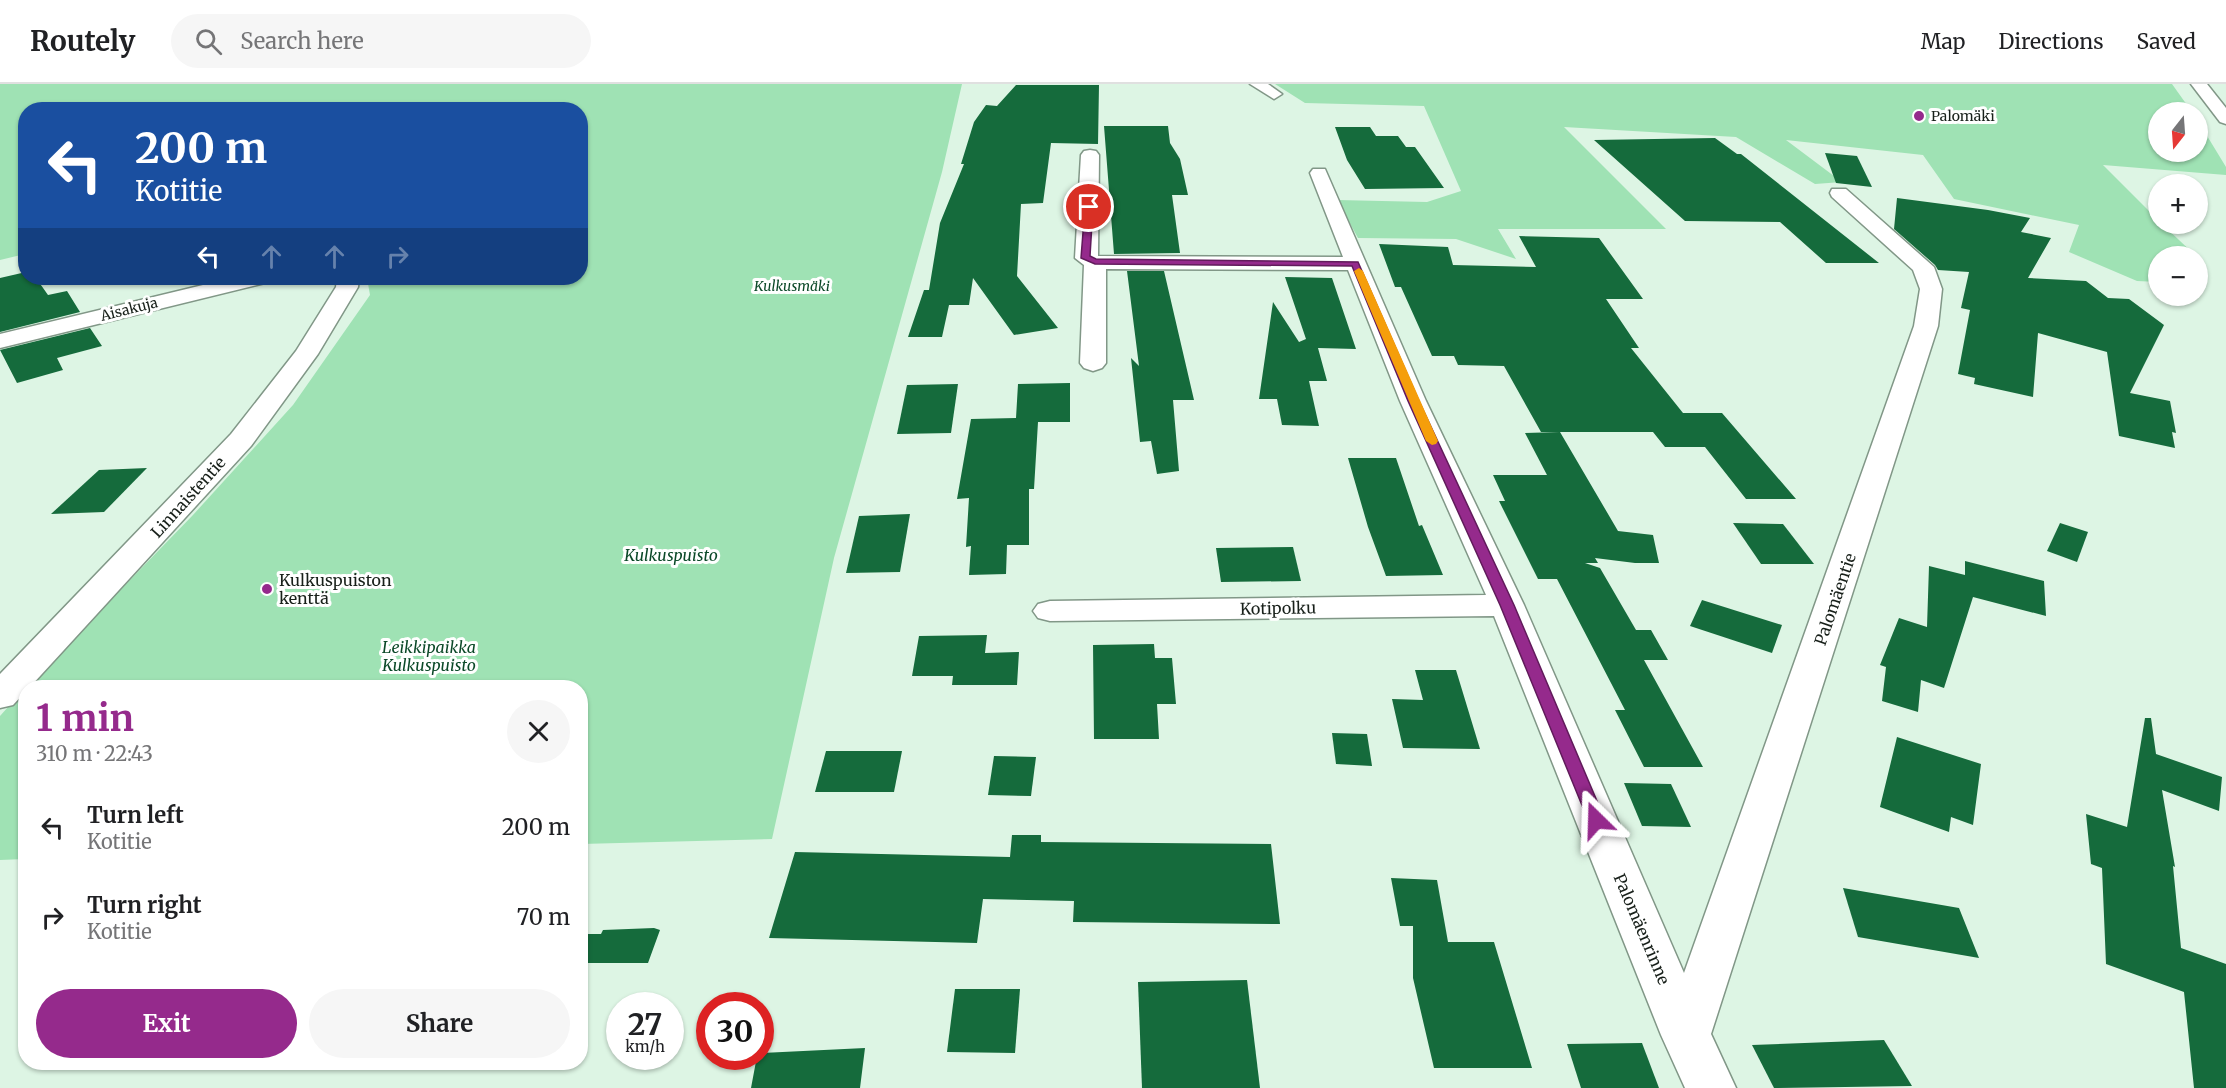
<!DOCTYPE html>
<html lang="en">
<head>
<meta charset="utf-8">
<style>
  :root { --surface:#fff; --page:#f6f6f6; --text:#202124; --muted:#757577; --line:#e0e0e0; --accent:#952a8c }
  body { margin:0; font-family:Merriweather,serif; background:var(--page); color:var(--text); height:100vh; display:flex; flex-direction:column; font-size:22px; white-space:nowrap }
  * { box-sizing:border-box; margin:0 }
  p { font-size:20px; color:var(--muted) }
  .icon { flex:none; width:33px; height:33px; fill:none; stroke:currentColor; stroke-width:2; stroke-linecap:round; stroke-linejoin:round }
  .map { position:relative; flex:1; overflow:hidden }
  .side { position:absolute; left:18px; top:596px; width:570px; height:390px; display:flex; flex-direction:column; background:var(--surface); border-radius:24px; box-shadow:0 2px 4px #0004 }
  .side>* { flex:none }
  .banner { position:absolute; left:18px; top:18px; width:570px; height:183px; border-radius:24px; box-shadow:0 2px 4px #0004; background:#1a4fa0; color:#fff; overflow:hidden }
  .needle { width:39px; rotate:197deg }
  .tools { position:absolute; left:2148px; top:18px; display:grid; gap:12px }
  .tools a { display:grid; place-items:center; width:60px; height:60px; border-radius:50%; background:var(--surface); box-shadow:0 2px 4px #0004; font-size:30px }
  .speed { position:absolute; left:606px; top:908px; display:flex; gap:12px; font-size:30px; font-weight:700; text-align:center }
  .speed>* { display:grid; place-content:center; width:78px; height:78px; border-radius:50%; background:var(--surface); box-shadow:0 2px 4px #0004; line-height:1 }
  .speed small { font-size:15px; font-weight:400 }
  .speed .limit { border:9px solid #d22; background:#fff; color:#111 }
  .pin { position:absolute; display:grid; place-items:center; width:51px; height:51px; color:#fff; margin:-26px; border:3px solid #fff; border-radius:50%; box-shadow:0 2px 6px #0007 }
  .me { position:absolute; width:66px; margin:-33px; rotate:338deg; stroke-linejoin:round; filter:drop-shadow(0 0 4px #0008) }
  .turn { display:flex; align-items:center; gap:21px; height:126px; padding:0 18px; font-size:27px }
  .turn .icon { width:78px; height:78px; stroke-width:2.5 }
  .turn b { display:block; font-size:42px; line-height:51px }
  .lanes { display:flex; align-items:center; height:57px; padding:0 18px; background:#0003; justify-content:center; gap:30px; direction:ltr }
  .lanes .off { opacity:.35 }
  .round { display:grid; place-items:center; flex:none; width:63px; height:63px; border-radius:32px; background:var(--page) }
  .head { display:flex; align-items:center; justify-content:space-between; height:102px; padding:0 18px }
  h1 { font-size:36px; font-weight:700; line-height:45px; color:var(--accent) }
  .cta { display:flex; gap:12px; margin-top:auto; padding:12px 18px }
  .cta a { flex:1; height:69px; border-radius:36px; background:var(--accent); color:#fff; font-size:24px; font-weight:700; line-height:69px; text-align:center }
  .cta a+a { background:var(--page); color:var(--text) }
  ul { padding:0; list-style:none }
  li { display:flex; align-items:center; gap:18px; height:90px; padding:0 18px }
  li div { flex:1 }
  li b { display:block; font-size:22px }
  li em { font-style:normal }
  header { display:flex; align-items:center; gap:36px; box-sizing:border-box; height:84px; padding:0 30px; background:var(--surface); border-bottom:2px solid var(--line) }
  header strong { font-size:28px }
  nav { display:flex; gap:33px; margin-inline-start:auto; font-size:21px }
  .search { width:420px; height:54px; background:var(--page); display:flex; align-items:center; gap:15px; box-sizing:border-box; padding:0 21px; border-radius:33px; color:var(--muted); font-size:22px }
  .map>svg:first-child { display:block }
  .green { fill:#9fe2b4 }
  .building { fill:#156b3c }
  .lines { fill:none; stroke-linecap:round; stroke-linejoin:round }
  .minor-casing { stroke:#819787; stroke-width:3 }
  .major-casing { stroke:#819787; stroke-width:3 }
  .minor { fill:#fff; fill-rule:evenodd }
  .major { fill:#fff; fill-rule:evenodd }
  .route { fill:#952a8c; stroke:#611b5b; stroke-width:1.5 }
  .slow { fill:#f59e0b }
  .poi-dot { fill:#952a8c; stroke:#fff; stroke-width:2 }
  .labels { text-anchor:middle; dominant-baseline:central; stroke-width:6; stroke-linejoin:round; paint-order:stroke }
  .far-poi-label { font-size:14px; fill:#18201a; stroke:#fff; text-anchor:start }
  .far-park-label { font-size:14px; font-style:italic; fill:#0b4928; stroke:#fff }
  .far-street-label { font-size:14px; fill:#18201a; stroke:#fff }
  .street-label { font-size:16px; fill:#18201a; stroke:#fff }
  .park-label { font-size:16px; font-style:italic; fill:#0b4928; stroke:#fff }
  .poi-label { font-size:16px; fill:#18201a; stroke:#fff; text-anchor:start }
</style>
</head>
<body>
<header>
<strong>Routely</strong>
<div class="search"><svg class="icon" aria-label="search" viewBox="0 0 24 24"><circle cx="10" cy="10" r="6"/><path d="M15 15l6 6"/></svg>Search here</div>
<nav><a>Map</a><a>Directions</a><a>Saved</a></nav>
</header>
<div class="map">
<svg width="2226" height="1004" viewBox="0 0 2226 1004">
  <rect width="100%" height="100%" fill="#ddf5e4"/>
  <g class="green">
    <path d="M0 0H962L942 88 834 474 772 755 581 760 580 603H26L193 431 293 321 370 211 367 194H580V26H26L25 170 0 176Z"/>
    <path d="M1275 0H2172L2192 28H2158V68H2198V37L2226 83V91L2103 81 2158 136V140H2162L2196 172H2158V198L2137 197 2069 168 2079 141 1954 115 1923 71 1786 56 1842 98 1815 100 1736 53 1564 43 1666 145H1498L1516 175 1456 155 1358 154 1337 116 1427 118 1461 107 1424 22 1305 19Z"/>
    <path d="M26 603 25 775 0 776V632Z"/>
  </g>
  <g class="building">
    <path d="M1016 1H1099L1098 60 1051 59 1043 119 1021 120 1017 192 1058 244 1014 251 973 194 969 221H949L942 253H908L924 206H929L940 139 964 80H961L974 38 986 21 997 22Z"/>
    <path d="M1104 42H1168L1170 59 1180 75 1188 111H1172L1180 169 1114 170Z"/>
    <path d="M1335 43H1370L1376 52H1398L1406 63H1415L1444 104 1365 105 1347 76Z"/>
    <path d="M1715 54 1737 70H1741L1879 179H1826L1780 138 1685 137 1594 56Z"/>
    <path d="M1825 69 1857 72 1872 103 1836 99Z"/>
    <path d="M1897 114 1988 126 2030 134 2021 148 2051 154 2028 194 2086 197 2108 214 2129 215 2164 241 2130 309 2170 317 2176 349 2172 348 2175 364 2119 352 2107 268 2038 249 2033 313 1974 300 1975 294 1958 290 1970 226 1961 224 1969 188 1938 186 1935 181 1894 145Z"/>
    <path d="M1519 152 1599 154 1643 215H1606L1639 264H1631L1683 329H1722L1796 415H1746L1705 363H1665L1653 348H1541L1504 282 1458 281 1454 272H1432L1401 203H1395L1379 160 1448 163 1453 181 1536 183Z"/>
    <path d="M1127 187H1164L1194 316H1173L1179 387 1157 390 1151 357 1140 358 1131 274 1139 282Z"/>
    <path d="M26 188V194H36L48 211 67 207 80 228 0 248V194Z"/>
    <path d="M1285 193 1332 194 1356 265 1318 264 1327 297H1309L1319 342 1282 341 1277 315H1259L1273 218 1299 258 1306 255Z"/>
    <path d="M90 244 102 262 57 274 63 286 17 299 0 266Z"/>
    <path d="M1070 299V338H1038L1034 405H1029V461H1007L1006 490 969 491 971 462 966 463 969 414 957 415 971 335 1016 334 1018 300Z"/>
    <path d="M958 300 951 349 897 350 907 301Z"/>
    <path d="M1560 348 1618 447 1653 451 1659 479H1635L1595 474 1598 479H1585L1600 484 1636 546H1651L1668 576H1644L1703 683H1644L1615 626H1625L1557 495H1538L1499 417H1505L1493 391H1547L1525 349Z"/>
    <path d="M1348 374H1396L1419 442 1422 441 1443 491 1386 492 1368 443Z"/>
    <path d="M147 384 104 428 51 430 99 386Z"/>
    <path d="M910 430 900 488 846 489 859 432Z"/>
    <path d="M1733 439 1783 440 1814 480H1761Z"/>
    <path d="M2060 439 2088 448 2077 478 2047 467Z"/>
    <path d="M1293 463 1301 497 1221 498 1216 464Z"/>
    <path d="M1965 477 2044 497 2046 532 1973 513 1944 604 1921 596 1918 628 1882 617 1886 583 1880 581 1899 534 1927 543 1929 482 1965 491Z"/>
    <path d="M1702 516 1782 541 1772 569 1690 542Z"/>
    <path d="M987 551 985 569 1019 568 1017 601H952L953 592H912L919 552Z"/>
    <path d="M1154 560 1155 574H1172L1176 620H1157L1159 655H1094L1093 561Z"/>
    <path d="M1415 586H1456L1480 665 1403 664 1392 615 1423 616Z"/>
    <path d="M2145 634H2151L2156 670 2222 693 2219 727 2162 706 2175 783 2173 782 2181 864 2226 880V1004H2194L2184 908 2106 880 2102 784 2091 780 2086 730 2127 743Z"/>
    <path d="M1332 649 1367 650 1372 682 1336 680Z"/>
    <path d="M1897 653 1981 680 1973 741 1951 733 1949 748 1880 723Z"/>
    <path d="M826 667H902L894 708H815Z"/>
    <path d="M994 672 1036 673 1031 712 988 711Z"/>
    <path d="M1624 699 1671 700 1691 743 1642 742Z"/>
    <path d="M1012 751H1041V758L1271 760 1280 840 1073 838 1074 817 983 815 977 859 769 854 795 768 1010 773Z"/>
    <path d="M1391 794 1437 796 1448 858H1494L1532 984H1434L1413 894V842H1400Z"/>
    <path d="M1843 804 1959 824 1979 874 1858 853Z"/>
    <path d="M654 844 660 846 648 879H580V850H601L603 846Z"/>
    <path d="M1247 896 1260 1004H1142L1138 898Z"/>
    <path d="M955 905H1020L1015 969 947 968Z"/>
    <path d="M1884 956 1912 1002 1774 1004 1752 961Z"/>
    <path d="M1642 959 1659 1004H1581L1567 960Z"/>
    <path d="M865 964 860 1004H751L757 972H760V969Z"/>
  </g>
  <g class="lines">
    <g class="minor-casing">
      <g id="minor">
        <path d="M1250 0H1268L1282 10 1274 15Z"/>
        <path d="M1090 66 1096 67 1099 71 1098 172 1343 173 1310 89 1313 85H1325L1426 317 1524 521 1684 889 1914 242 1920 205 1913 186 1832 113 1830 109 1832 105H1846L1934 183 1942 205 1938 242 1711 950 1736 1004H1685L1661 951 1494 532 1050 537 1038 534 1033 527 1038 520 1050 517 1486 511 1400 317 1348 186 1106 185V279L1102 284 1093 287 1084 284 1080 279 1084 181 1075 174 1081 71 1084 67Z"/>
        <path d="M232 194H268L265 199 0 264V250Z"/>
        <path d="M337 194H359L358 203 318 270 251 362 30 603H26V607L13 621 0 624V590L231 350 296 267 336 203Z"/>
      </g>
    </g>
    <g class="major-casing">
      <path id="major" d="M2191 0H2207L2226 24V40L2220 38Z"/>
    </g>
    <use href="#minor" class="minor"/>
    <use href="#major" class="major"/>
  </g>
  <path class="route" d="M1089 121 1093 123 1090 172 1096 175 1358 178 1419 317 1514 521 1605 736 1602 740 1596 742 1590 740 1588 736 1500 521 1408 317 1352 182 1095 180 1081 174 1085 123Z"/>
  <path class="slow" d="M1359 184 1363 187 1438 357 1436 360 1432 361 1426 357 1354 187Z"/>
  <g class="poi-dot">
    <circle cx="1919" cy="32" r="6"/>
    <circle cx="267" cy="505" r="6"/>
  </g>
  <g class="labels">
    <g class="far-poi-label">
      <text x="1931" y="32">Palomäki</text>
    </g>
    <g class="far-park-label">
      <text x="792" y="202">Kulkusmäki</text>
    </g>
    <g class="far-street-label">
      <text transform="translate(129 225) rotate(-14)">Aisakuja</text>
    </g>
    <g class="street-label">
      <text transform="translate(188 413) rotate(-48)">Linnaistentie</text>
      <text transform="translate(1835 515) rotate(-71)">Palomäentie</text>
      <text transform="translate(1278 524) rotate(-1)">Kotipolku</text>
      <text transform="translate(1642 845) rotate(67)">Palomäenrinne</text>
    </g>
    <g class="park-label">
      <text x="671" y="471">Kulkuspuisto</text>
      <text x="429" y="563">Leikkipaikka<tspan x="429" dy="18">Kulkuspuisto</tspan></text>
    </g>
    <g class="poi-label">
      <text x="279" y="496">Kulkuspuiston<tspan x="279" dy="18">kenttä</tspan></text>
    </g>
  </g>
</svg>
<div class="tools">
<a><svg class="needle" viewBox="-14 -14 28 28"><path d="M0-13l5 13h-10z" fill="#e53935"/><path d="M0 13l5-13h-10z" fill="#757577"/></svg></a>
<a>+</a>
<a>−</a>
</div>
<div class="speed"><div>27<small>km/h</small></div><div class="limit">30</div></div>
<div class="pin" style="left:1089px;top:123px;background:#d93025"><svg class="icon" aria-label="arrive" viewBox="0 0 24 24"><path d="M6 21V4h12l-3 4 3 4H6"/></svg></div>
<svg class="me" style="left:1596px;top:736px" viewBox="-20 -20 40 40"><path d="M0-17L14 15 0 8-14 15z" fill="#952a8c" stroke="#fff" stroke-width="4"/></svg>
<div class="banner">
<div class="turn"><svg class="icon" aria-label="left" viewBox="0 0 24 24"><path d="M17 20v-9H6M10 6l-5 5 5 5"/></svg><div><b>200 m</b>Kotitie</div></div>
<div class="lanes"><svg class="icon" aria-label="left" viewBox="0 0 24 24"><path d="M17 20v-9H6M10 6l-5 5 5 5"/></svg><svg class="icon off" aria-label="ahead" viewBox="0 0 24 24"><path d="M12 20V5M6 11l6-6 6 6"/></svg><svg class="icon off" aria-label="ahead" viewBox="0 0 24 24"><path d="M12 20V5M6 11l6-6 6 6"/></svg><svg class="icon off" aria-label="right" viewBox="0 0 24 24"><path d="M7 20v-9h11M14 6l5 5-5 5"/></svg></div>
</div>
<section class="side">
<div class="head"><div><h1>1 min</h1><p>310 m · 22:43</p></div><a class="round"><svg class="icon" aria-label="close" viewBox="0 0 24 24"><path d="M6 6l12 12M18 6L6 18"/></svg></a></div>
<ul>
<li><svg class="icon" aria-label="left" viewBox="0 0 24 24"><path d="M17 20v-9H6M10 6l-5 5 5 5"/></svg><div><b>Turn left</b><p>Kotitie</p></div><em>200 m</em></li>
<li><svg class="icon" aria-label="right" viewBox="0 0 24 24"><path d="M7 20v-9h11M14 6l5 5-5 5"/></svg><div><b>Turn right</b><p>Kotitie</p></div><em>70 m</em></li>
</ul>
<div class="cta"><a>Exit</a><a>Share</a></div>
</section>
</div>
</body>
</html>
